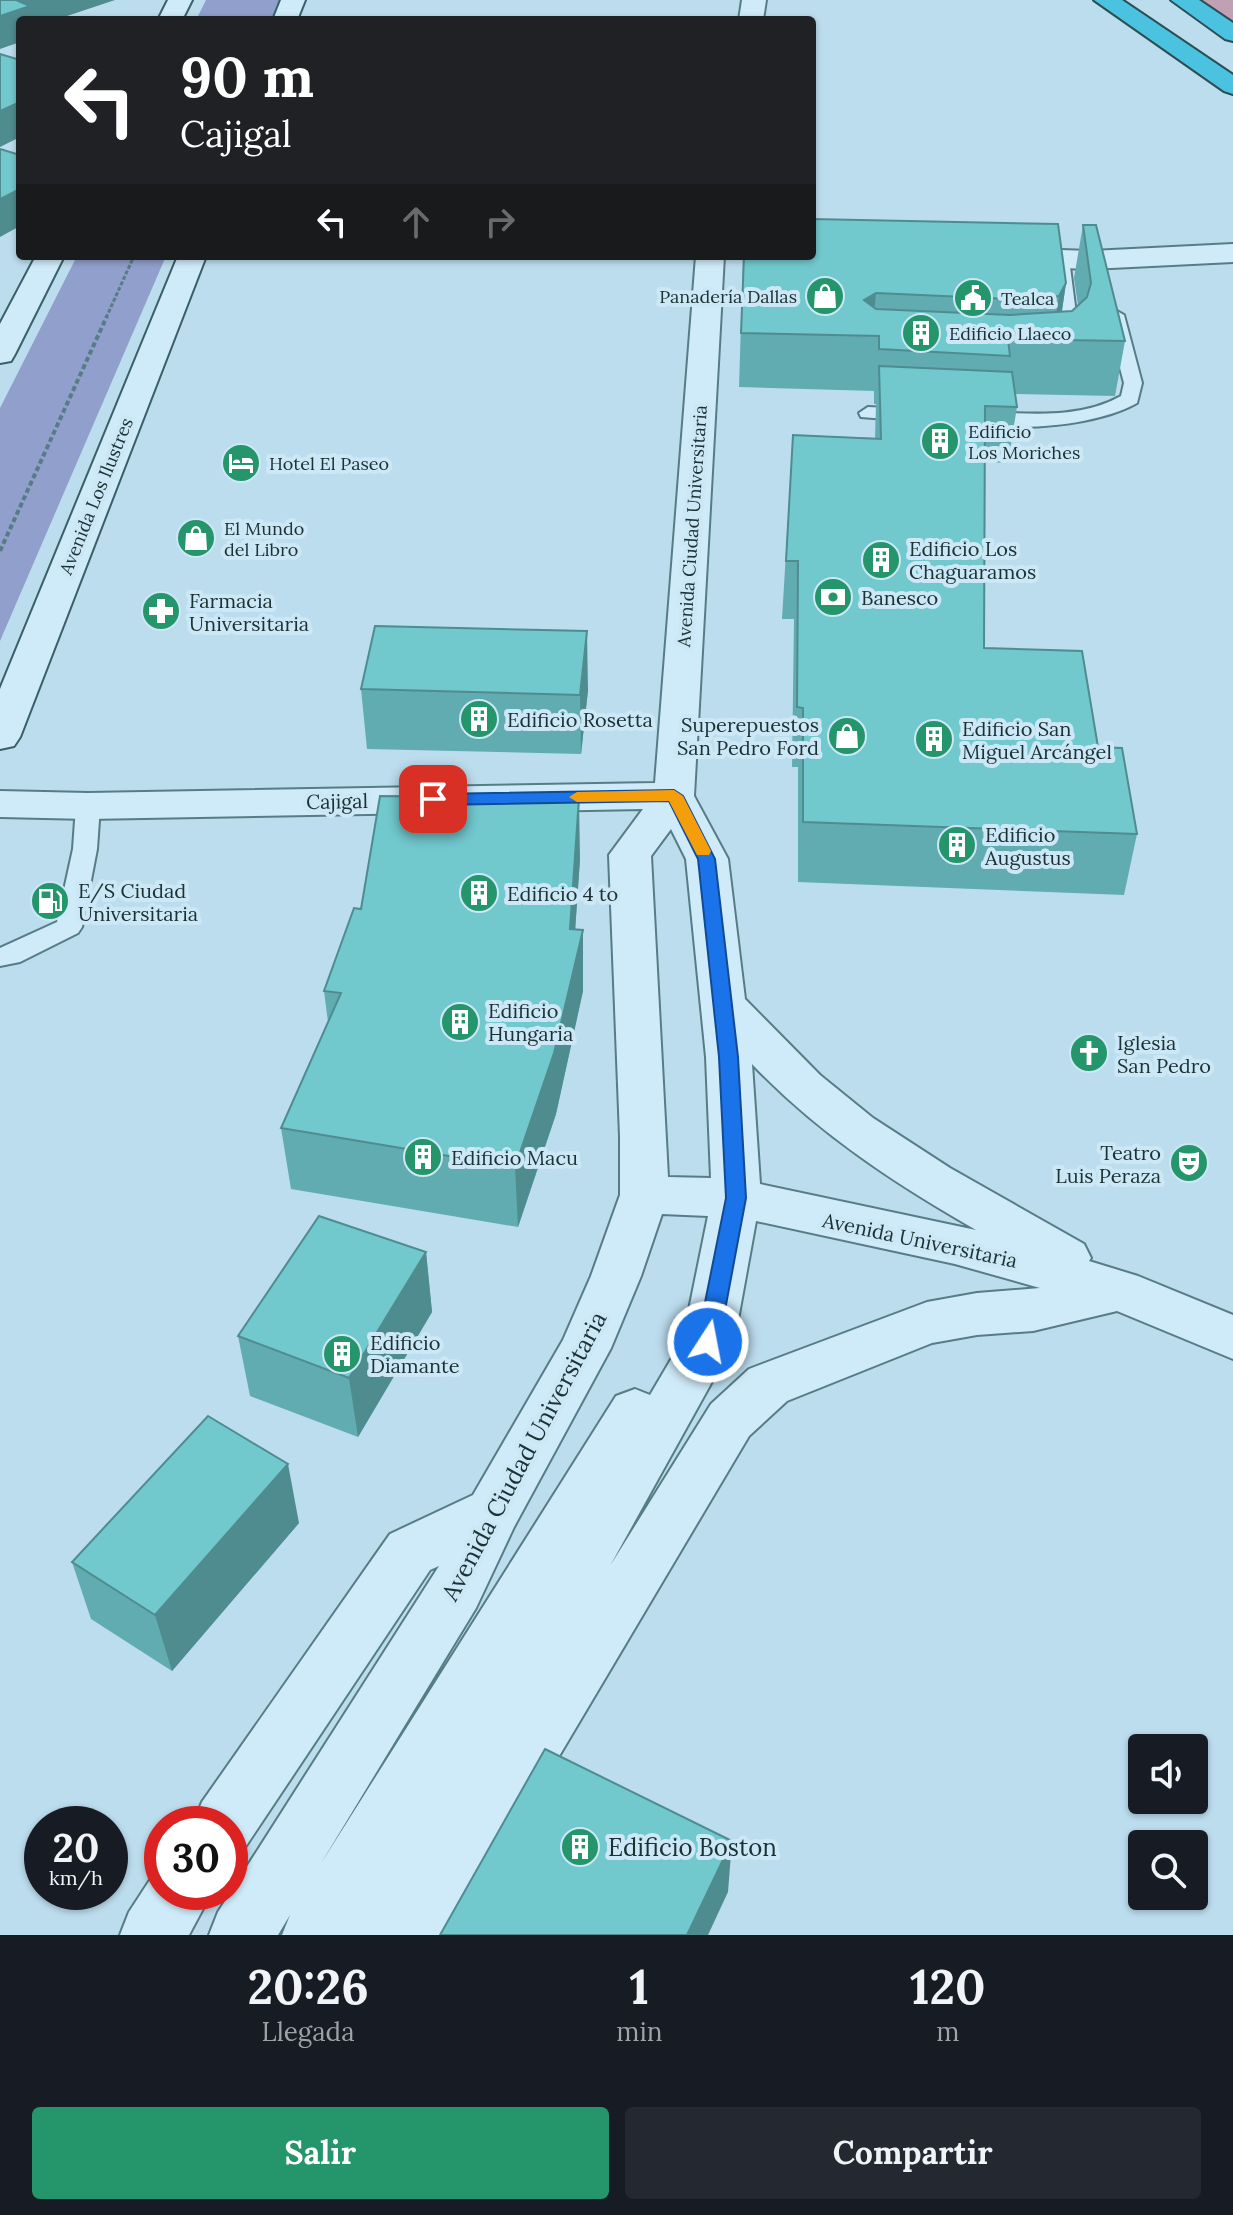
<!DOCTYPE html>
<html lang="es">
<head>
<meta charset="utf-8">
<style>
  :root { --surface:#171b24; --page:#242831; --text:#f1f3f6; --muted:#9ea1a6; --accent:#25956c }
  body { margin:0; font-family:Lora,serif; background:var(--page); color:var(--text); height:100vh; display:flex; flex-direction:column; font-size:30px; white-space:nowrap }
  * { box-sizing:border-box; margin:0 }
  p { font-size:26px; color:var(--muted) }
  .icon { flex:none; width:44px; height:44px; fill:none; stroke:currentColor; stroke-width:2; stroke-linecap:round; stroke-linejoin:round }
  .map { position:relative; height:1935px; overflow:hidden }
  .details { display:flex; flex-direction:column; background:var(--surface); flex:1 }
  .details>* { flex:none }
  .banner { position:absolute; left:16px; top:16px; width:800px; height:244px; border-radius:8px; box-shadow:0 2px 6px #0004; background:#202124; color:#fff; overflow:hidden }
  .buttons { position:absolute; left:1128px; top:1734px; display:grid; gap:16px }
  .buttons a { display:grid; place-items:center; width:80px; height:80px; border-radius:8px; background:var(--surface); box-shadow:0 2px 6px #0004; font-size:40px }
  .speed { position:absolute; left:24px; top:1806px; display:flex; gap:16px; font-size:40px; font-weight:700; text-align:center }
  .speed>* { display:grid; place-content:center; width:104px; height:104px; border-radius:50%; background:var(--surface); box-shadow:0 2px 6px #0004; line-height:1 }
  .speed small { font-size:20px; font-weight:400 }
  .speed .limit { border:12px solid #d22; background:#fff; color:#111 }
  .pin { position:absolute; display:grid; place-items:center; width:68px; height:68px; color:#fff; margin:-34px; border-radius:16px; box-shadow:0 4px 12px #0006 }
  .me { position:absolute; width:88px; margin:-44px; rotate:11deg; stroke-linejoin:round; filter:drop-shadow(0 0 6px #0008) }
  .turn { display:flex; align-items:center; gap:28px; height:168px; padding:0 32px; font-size:36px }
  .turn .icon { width:104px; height:104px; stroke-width:2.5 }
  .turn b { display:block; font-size:56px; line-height:68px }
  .lanes { display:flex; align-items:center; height:76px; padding:0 32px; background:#0003; justify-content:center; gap:40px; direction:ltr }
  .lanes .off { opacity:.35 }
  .eta { display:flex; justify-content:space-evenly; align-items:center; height:136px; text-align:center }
  .eta b { font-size:48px; font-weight:700; line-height:56px }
  .cta { display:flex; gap:16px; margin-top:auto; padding:16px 32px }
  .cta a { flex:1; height:92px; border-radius:8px; background:var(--accent); color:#fff; font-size:32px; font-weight:700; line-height:92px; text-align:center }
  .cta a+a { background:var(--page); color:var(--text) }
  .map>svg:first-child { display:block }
  .green { fill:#909fcb }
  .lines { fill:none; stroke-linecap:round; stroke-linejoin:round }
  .river { fill:#bfa0b4; fill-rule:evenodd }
  .service-casing { stroke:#567d85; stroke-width:4 }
  .minor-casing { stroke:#567d85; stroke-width:4 }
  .secondary-casing { stroke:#396067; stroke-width:4 }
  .motorway-casing { stroke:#2a4e52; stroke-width:4 }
  .path-far1 { stroke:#567d85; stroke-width:3; stroke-dasharray:4 2; stroke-linecap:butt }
  .path { stroke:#567d85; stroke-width:4; stroke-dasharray:5 3; stroke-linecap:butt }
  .service { fill:#cfebf9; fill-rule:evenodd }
  .minor { fill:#cfebf9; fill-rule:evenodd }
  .secondary { fill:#cfebf9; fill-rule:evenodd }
  .motorway { fill:#4ac2e0; fill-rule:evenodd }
  .wall { fill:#61acb0 }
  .shaded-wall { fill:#4f8c90 }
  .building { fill:#71c8cd; stroke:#4f8c90; stroke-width:2 }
  .route { fill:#1a73e8; stroke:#114b97; stroke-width:2 }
  .slow { fill:#f59e0b }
  .labels { text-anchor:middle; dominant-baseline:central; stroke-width:8; stroke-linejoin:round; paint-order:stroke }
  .far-poi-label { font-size:18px; fill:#1b3134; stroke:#cce7f5; text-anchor:start }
  .far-street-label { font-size:18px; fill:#1b3134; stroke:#cce7f5 }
  .poi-label { font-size:20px; fill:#1b3134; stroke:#cce7f5; text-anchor:start }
  .street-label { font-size:20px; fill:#1b3134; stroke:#cce7f5 }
  .near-street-label { font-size:24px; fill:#1b3134; stroke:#cce7f5 }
  .near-poi-label { font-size:24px; fill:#1b3134; stroke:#cce7f5; text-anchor:start }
</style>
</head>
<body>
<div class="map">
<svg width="1233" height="1935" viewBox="0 0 1233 1935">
  <rect width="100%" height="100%" fill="#bcddee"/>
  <g class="green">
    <path d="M206 0H281L271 20H196Z"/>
    <path d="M77 256H166L0 641V408Z"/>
  </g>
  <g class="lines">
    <path class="river" d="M1184 0H1233V32C1212 27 1196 18 1184 0Z"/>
    <g class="service-casing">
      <g id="service">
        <path d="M1060 254 1069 259 1079 337 1073 351 1067 352 1058 347 1061 337 1051 259Z"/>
        <path d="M1115 310 1124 315 1142 383 1137 403C1098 425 1018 433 974 422L971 418 981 412C1028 413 1078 420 1121 396L1124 383 1106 315Z"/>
        <path d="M868 407 910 409 920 415 910 421 861 417 859 413Z"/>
        <path d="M88 798 96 801 100 806 97 849 82 927 78 933 20 962 0 966V948L57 922 73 849 76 806 80 801Z"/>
      </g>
    </g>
    <g class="minor-casing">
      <g id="minor">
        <path d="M742 0H766L763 20H739Z"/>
        <path d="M1233 244V262L1091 269 1002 266 992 263 988 257 992 251 1002 248 1091 251Z"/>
        <path d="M696 256H724L694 796 728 859 745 999 820 1075 873 1118 950 1168 1084 1244 1091 1258 1089 1261 1138 1276 1233 1315V1359L1117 1311 1033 1331 977 1335 932 1343 787 1401 749 1436 453 1935H282L290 1915 278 1935H209L218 1912 439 1566 430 1570 246 1846 230 1852V1824H193L202 1802 390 1534 473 1495 563 1340 591 1276 620 1195V1136L609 855 643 809 88 819 0 817V791L88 793 655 783ZM671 829 686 859 706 1057 711 1178 668 1177 651 856ZM752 1064C818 1133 894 1183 976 1230L760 1184ZM662 1214 708 1216 683 1339 650 1395 635 1389 616 1396 320 1865 476 1608 514 1527 611 1348 641 1276ZM756 1221 955 1264 1040 1288 977 1293 927 1302 749 1369 711 1404 610 1566 734 1342Z"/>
        <path d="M162 1868V1892H212L189 1935H120L129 1912 157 1869Z"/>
      </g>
    </g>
    <g class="secondary-casing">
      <g id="secondary">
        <path d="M168 0H192L182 20H158Z"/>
        <path d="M281 0H305L297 20H273Z"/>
        <path d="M36 256H64L15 354 11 361 0 363V324Z"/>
        <path d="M178 256H206L20 737 14 746 0 749V689Z"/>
      </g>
    </g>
    <g class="motorway-casing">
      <g id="motorway">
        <path d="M1094 0H1122L1233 75V94L1224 91Z"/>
        <path d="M1171 0H1199L1233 23V41L1225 39Z"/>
      </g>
    </g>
    <path class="path-far1" d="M106 318 134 256"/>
    <path class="path" d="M0 551 107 316"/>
    <use href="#service" class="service"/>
    <use href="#minor" class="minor"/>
    <use href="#secondary" class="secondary"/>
    <use href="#motorway" class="motorway"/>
  </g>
  <g class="wall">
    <path d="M1083 225 1125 341 1115 396 1015 394 1017 407 1008 463 985 462 984 648 1098 747 1137 834 1124 895 798 882V767H792L794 619H782L793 435 875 438 876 404H874V391L739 387 743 256 1066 283 1062 311H1072L1078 305 1074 278Z"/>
    <path d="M361 689 588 690 581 754 367 749Z"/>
    <path d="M580 859 575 930 583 991 556 1114 518 1227 291 1189 281 1128 328 1022 324 991Z"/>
    <path d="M426 1252 432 1312 358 1437 250 1396 238 1336Z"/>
    <path d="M299 1523 172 1671 91 1619 72 1562Z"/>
  </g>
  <g class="shaded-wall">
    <path d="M16 0H115L55 20H20V42L0 49V16Z"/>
    <path d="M20 102V137L0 147V111Z"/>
    <path d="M20 189V226L0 237V199Z"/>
    <path d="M1066 283 1058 337 1052 340 1059 296Z"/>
    <path d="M876 293 872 336 864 300Z"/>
    <path d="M587 631 588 690 581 754 580 695Z"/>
    <path d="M579 798 580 859 572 977 583 930V991L556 1114 518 1227 515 1167 570 929Z"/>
    <path d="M426 1252 432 1312 358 1437 349 1378Z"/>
    <path d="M288 1464 299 1523 172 1671 155 1615Z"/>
    <path d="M732 1841 728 1892 708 1935H687Z"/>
  </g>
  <g class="building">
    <path d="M0 0H17H16L30 6 0 16Z"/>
    <path d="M0 54 20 60V102L0 111Z"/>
    <path d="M0 149 20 155V189L0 199Z"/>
    <path d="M812 219 1058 224 1066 283 1059 296 1010 299 876 293 864 300 876 309 1010 315 1072 311 1087 297 1091 283 1083 225H1096L1125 341 1008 339 1010 356 879 349V336L741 333 744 256H812Z"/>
    <path d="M879 366 1012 372 1017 407 985 406 984 648 1082 651 1098 747 1122 748 1137 834 803 822V708L797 707 798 561H786L793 435 881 439Z"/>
    <path d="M375 626 587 631 580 695 361 689Z"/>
    <path d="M380 796 579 798 570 929 583 930 554 1053 515 1167 281 1128 341 993 324 991 354 908 361 909Z"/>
    <path d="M319 1216 426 1252 349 1378 238 1336Z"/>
    <path d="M208 1416 288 1464 155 1615 72 1562Z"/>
    <path d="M545 1749 732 1841 687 1935H440Z"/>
  </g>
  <path class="route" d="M674 790 683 796 715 859 738 1057 746 1198 719 1342 715 1348 708 1351 700 1348 697 1342 726 1198 719 1057 698 859 669 801 433 805 425 799 433 794Z"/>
  <path class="slow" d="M674 790 683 796 711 851 709 855H697L669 801 577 802 569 797 577 792Z"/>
  <defs>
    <g id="shop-disc" transform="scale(2)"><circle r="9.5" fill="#25956c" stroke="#cce7f5"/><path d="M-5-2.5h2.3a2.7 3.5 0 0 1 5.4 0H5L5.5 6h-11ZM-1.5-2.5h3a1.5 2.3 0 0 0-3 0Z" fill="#fff"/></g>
    <g id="civic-disc" transform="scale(2)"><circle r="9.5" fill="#25956c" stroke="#cce7f5"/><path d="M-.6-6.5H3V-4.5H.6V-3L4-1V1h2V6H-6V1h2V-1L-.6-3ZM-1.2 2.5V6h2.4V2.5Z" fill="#fff"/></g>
    <g id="building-disc" transform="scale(2)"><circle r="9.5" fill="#25956c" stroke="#cce7f5"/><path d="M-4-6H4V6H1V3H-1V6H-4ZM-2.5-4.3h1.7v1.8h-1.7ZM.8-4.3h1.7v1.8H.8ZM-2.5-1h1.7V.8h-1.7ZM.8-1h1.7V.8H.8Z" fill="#fff"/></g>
    <g id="hotel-disc" transform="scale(2)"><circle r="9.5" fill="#25956c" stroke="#cce7f5"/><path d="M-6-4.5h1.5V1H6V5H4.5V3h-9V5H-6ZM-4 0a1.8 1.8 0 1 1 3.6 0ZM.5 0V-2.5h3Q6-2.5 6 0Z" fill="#fff"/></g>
    <g id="bank-disc" transform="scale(2)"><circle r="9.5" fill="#25956c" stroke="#cce7f5"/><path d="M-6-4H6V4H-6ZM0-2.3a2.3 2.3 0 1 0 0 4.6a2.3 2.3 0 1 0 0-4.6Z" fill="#fff"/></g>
    <g id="pharmacy-disc" transform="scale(2)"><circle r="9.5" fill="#25956c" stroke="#cce7f5"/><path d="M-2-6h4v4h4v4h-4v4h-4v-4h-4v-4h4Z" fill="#fff"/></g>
    <g id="fuel-disc" transform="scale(2)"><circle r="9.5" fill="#25956c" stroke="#cce7f5"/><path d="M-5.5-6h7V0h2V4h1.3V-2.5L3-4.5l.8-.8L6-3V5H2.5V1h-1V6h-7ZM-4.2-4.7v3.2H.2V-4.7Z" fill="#fff"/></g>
    <g id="church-disc" transform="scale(2)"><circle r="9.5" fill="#25956c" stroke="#cce7f5"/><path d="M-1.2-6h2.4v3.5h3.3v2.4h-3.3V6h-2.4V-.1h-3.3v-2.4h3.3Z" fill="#fff"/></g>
    <g id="theatre-disc" transform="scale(2)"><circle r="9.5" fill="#25956c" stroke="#cce7f5"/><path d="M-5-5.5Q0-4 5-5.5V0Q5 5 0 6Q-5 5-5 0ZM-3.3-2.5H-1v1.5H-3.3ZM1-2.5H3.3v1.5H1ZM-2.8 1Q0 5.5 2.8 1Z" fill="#fff"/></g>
  </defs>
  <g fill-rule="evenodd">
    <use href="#shop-disc" x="825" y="296"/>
    <use href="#civic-disc" x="973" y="298"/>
    <use href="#building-disc" x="921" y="333"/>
    <use href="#building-disc" x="940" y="441"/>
    <use href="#hotel-disc" x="241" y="463"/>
    <use href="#shop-disc" x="196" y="538"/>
    <use href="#building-disc" x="881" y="560"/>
    <use href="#bank-disc" x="833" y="597"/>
    <use href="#pharmacy-disc" x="161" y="611"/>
    <use href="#building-disc" x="479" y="719"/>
    <use href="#shop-disc" x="847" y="736"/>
    <use href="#building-disc" x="934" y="739"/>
    <use href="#building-disc" x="957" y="845"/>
    <use href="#building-disc" x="479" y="893"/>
    <use href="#fuel-disc" x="50" y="901"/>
    <use href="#building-disc" x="460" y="1022"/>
    <use href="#church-disc" x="1089" y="1053"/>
    <use href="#building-disc" x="423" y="1157"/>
    <use href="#theatre-disc" x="1189" y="1163"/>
    <use href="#building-disc" x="342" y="1354"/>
    <use href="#building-disc" x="580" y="1847"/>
  </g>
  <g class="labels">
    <g class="far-poi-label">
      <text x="797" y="296" text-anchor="end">Panadería Dallas</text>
      <text x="1001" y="298">Tealca</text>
      <text x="949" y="333">Edificio Llaeco</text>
      <text x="968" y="431">Edificio<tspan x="968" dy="21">Los Moriches</tspan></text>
      <text x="269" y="463">Hotel El Paseo</text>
      <text x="224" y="528">El Mundo<tspan x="224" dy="21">del Libro</tspan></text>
    </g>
    <g class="far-street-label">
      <text transform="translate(96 496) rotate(-68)">Avenida Los Ilustres</text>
      <text transform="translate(692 526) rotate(-86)">Avenida Ciudad Universitaria</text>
    </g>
    <g class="poi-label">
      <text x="909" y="548">Edificio Los<tspan x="909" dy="23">Chaguaramos</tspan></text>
      <text x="861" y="597">Banesco</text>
      <text x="189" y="600">Farmacia<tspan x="189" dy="23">Universitaria</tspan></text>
      <text x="507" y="719">Edificio Rosetta</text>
      <text x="819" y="724" text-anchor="end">Superepuestos<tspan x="819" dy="23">San Pedro Ford</tspan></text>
      <text x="962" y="728">Edificio San<tspan x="962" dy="23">Miguel Arcángel</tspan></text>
      <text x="985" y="834">Edificio<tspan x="985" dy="23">Augustus</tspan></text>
      <text x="78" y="890">E/S Ciudad<tspan x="78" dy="23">Universitaria</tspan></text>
      <text x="507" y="893">Edificio 4 to</text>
      <text x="488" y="1010">Edificio<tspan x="488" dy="23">Hungaria</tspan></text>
      <text x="1117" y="1042">Iglesia<tspan x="1117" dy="23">San Pedro</tspan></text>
      <text x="1161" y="1152" text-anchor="end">Teatro<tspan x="1161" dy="23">Luis Peraza</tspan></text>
      <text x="451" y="1157">Edificio Macu</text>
      <text x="370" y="1342">Edificio<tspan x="370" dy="23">Diamante</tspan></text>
    </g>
    <g class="street-label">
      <text transform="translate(337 801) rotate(-1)">Cajigal</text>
      <text transform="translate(920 1240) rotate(12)">Avenida Universitaria</text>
    </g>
    <g class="near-street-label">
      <text transform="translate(524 1456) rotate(-62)">Avenida Ciudad Universitaria</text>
    </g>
    <g class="near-poi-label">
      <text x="608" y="1847">Edificio Boston</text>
    </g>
  </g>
</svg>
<div class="buttons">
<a><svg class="icon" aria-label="sound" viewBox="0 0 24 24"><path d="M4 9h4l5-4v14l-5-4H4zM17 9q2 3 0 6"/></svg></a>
<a><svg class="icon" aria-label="search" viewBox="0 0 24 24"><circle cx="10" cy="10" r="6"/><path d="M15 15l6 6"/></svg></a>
</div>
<div class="speed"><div>20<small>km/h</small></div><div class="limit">30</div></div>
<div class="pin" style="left:433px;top:799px;background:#d93025"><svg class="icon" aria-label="arrive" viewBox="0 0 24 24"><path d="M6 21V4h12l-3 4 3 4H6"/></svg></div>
<svg class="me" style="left:708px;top:1342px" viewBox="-20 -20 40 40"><circle r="17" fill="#1a73e8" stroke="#fff" stroke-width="3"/><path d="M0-11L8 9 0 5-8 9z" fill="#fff"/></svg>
<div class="banner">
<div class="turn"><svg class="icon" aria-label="left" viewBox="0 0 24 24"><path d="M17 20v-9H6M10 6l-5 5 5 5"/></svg><div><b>90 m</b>Cajigal</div></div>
<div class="lanes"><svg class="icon" aria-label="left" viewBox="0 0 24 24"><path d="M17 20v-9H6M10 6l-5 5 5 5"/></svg><svg class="icon off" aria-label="ahead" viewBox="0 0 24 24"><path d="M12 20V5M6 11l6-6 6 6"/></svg><svg class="icon off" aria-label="right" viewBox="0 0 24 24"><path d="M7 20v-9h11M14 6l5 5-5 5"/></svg></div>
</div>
</div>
<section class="details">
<div class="eta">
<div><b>20:26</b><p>Llegada</p></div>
<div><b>1</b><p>min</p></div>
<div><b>120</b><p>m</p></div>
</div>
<div class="cta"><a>Salir</a><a>Compartir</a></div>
</section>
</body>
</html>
